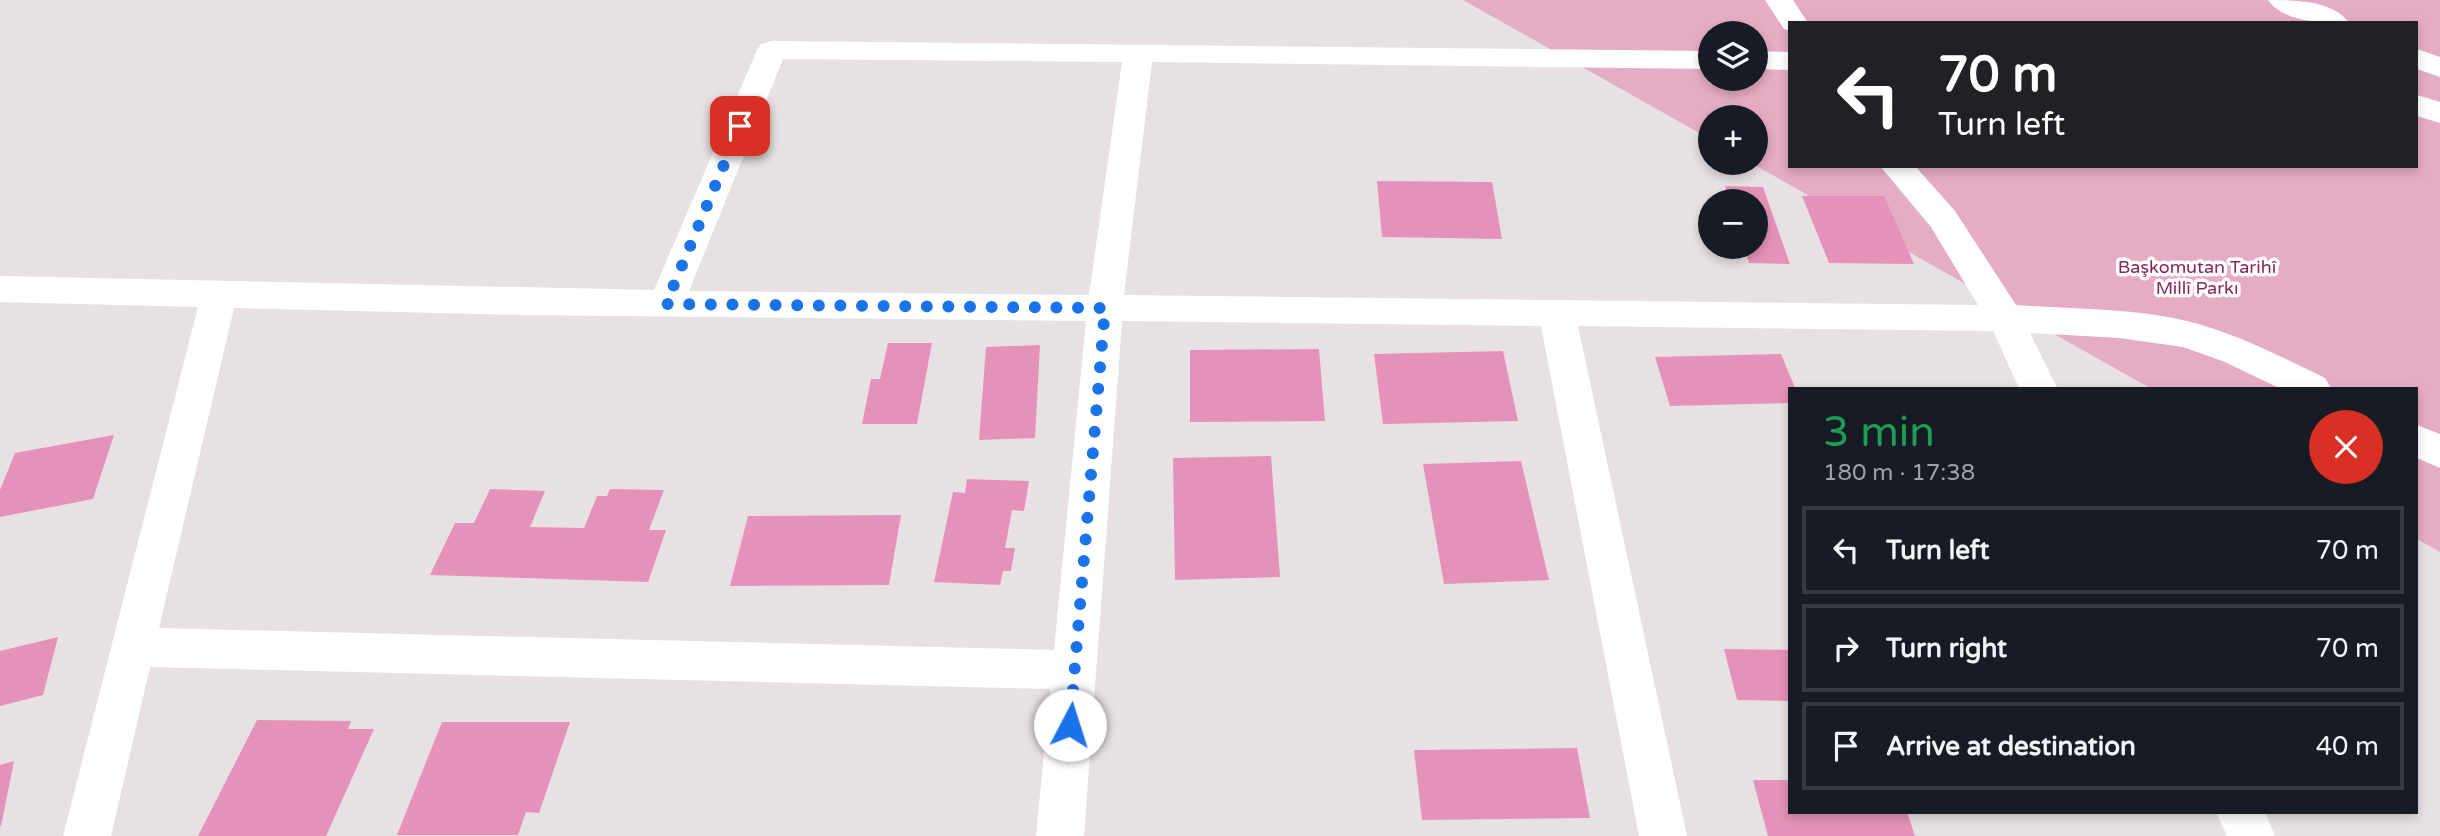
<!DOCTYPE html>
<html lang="en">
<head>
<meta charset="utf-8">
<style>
  :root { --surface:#171b24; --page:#242831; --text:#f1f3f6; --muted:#9ea1a6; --line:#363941 }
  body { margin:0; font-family:"Varela Round",sans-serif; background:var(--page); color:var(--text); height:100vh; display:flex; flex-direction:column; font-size:26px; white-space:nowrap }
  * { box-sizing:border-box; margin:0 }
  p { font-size:23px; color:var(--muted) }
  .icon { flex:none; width:38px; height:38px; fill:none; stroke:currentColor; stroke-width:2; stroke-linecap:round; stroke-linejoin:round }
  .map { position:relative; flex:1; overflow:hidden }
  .details { position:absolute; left:1788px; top:387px; width:630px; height:427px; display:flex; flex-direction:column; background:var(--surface); border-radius:0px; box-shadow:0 4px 10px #0003 }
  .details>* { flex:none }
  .guide { position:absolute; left:1788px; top:21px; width:630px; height:147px; border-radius:0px; box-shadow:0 4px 10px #0003; background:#202124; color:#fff; overflow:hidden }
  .tools { position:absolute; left:1698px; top:21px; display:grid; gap:14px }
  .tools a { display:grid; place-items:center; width:70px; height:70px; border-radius:50%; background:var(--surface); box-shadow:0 4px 10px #0003; font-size:35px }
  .pin { position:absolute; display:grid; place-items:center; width:60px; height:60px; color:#fff; margin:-30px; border-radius:14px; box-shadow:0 4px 10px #0006 }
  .me { position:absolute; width:77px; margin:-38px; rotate:5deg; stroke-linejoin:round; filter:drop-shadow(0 0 5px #0008) }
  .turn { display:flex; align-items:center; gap:24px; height:147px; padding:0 35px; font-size:32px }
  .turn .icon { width:91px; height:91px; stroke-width:2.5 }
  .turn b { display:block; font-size:49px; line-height:60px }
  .round { display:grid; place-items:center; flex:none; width:74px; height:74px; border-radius:37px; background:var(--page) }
  .summary { display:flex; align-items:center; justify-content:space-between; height:119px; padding:0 35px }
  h1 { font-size:42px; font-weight:600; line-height:52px; color:#1e9e55 }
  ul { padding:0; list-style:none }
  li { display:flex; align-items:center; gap:21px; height:88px; margin:0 14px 10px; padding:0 21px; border:4px solid var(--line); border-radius:0px }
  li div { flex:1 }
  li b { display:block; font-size:26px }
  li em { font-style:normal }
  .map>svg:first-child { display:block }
  .green { fill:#e5acc5; fill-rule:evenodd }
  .building { fill:#e492b9 }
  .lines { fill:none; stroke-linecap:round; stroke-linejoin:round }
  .street { fill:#fff; fill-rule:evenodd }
  .route { stroke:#1a73e8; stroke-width:12; stroke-dasharray:0 21.6 }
  .labels { text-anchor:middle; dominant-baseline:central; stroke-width:7; stroke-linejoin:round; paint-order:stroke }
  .park-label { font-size:18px; fill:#86285c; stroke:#fff }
</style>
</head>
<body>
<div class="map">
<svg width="2440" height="836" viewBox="0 0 2440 836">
  <rect width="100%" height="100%" fill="#e8e1e4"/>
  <path class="green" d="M1463 0H2440V552L2417 539V388H2150L1751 163H1755V117H1710V139ZM1790 23H2417V166H1790ZM1710 33H1755V79H1710Z"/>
  <g class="building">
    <path d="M1377 181 1492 182 1502 239 1382 237Z"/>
    <path d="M1725 186 1763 187 1790 264 1749 263 1744 247H1755V201H1730Z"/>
    <path d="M1802 196H1884L1914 264 1829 263Z"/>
    <path d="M888 343H932L917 424H862L871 379H880Z"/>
    <path d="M1040 345 1035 438 979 440 986 347Z"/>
    <path d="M1319 349 1325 421 1190 422V350Z"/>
    <path d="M1503 351 1518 421 1383 424 1374 354Z"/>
    <path d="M1781 354 1795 388H1790V403L1670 406 1655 357Z"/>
    <path d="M114 435 93 499 0 517V490L15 453Z"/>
    <path d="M1271 456 1280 577 1175 580 1173 458Z"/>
    <path d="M1521 461 1549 580 1444 584 1423 464Z"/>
    <path d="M967 479 1029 481 1024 511 1012 510 1005 548H1015L1011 571H1003L1000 585 934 582 953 492 965 493Z"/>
    <path d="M490 489 545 491 530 527 584 528 597 496H607L610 489 664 490 649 530H666L648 582 430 575 455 523H474Z"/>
    <path d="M901 515 889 585 730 586 748 516Z"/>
    <path d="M58 637 43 695 0 706V651Z"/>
    <path d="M1724 649 1790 650V701L1737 700Z"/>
    <path d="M257 720 351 721 348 729H374L326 836H198Z"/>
    <path d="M442 722H570L539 813 526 812 518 835H397Z"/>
    <path d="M1577 748 1590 818 1422 820 1414 750Z"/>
    <path d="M14 761 1 826H0V765Z"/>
    <path d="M1753 780H1790V812H1907L1915 836H1768Z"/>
  </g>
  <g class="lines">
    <g class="street">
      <path d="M1765 0H1793L1808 23H1790V31L1784 29Z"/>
      <path d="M2268 0C2292 0 2334 0 2349 23 2325 23 2284 23 2268 0Z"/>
      <path d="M772 41 1710 51V69L1152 62 1124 295 1978 305 1931 227 1880 166H1915L1955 211 2016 305C2072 309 2132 308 2187 321 2235 333 2280 356 2325 378L2331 388H2279L2225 362 2183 347 2119 338 2030 333 2057 388H2019L1993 331 1578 326 1687 836H1639L1541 326 1122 321 1084 836H1036L1050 689 150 667 111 836H63L198 307 0 302V276L654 290 757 50 761 44ZM783 59 1122 62 1089 295 689 291ZM234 308 525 315 1086 321 1054 650 159 628Z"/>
      <path d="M2417 49 2440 57V77L2417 69Z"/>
      <path d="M1755 51 1790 52V70L1755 69Z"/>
      <path d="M2417 95 2440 102V123L2417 116Z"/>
      <path d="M2417 425 2440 434V468L2417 458Z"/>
      <path d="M2216 812H2265L2275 836H2227Z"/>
    </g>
  </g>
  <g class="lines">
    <path class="route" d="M740 126 666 304 1105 308 1070 725"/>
  </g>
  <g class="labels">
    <g class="park-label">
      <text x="2197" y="267">Başkomutan Tarihî<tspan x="2197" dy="21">Millî Parkı</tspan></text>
    </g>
  </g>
</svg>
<div class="tools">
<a><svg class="icon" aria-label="layers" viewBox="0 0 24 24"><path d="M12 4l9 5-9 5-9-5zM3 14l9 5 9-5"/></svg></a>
<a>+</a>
<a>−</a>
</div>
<div class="pin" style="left:740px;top:126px;background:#d93025"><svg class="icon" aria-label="arrive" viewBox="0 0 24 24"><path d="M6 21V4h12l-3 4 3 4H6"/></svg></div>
<svg class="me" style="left:1070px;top:725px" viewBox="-20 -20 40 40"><circle r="19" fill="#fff"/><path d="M0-13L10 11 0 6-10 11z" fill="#1a73e8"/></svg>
<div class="guide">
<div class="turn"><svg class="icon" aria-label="left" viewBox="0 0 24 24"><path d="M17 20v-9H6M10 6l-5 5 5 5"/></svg><div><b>70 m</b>Turn left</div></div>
</div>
<section class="details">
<div class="summary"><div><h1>3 min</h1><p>180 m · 17:38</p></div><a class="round" style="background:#d93025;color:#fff"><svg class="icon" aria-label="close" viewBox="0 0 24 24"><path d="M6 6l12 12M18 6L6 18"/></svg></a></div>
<ul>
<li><svg class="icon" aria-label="left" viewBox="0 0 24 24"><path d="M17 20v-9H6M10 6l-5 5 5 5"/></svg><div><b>Turn left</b></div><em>70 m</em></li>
<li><svg class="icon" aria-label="right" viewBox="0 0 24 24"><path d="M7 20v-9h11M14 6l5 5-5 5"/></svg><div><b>Turn right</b></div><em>70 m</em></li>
<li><svg class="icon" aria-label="arrive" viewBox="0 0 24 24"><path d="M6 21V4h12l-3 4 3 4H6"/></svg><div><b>Arrive at destination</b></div><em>40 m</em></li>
</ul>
</section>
</div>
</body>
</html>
